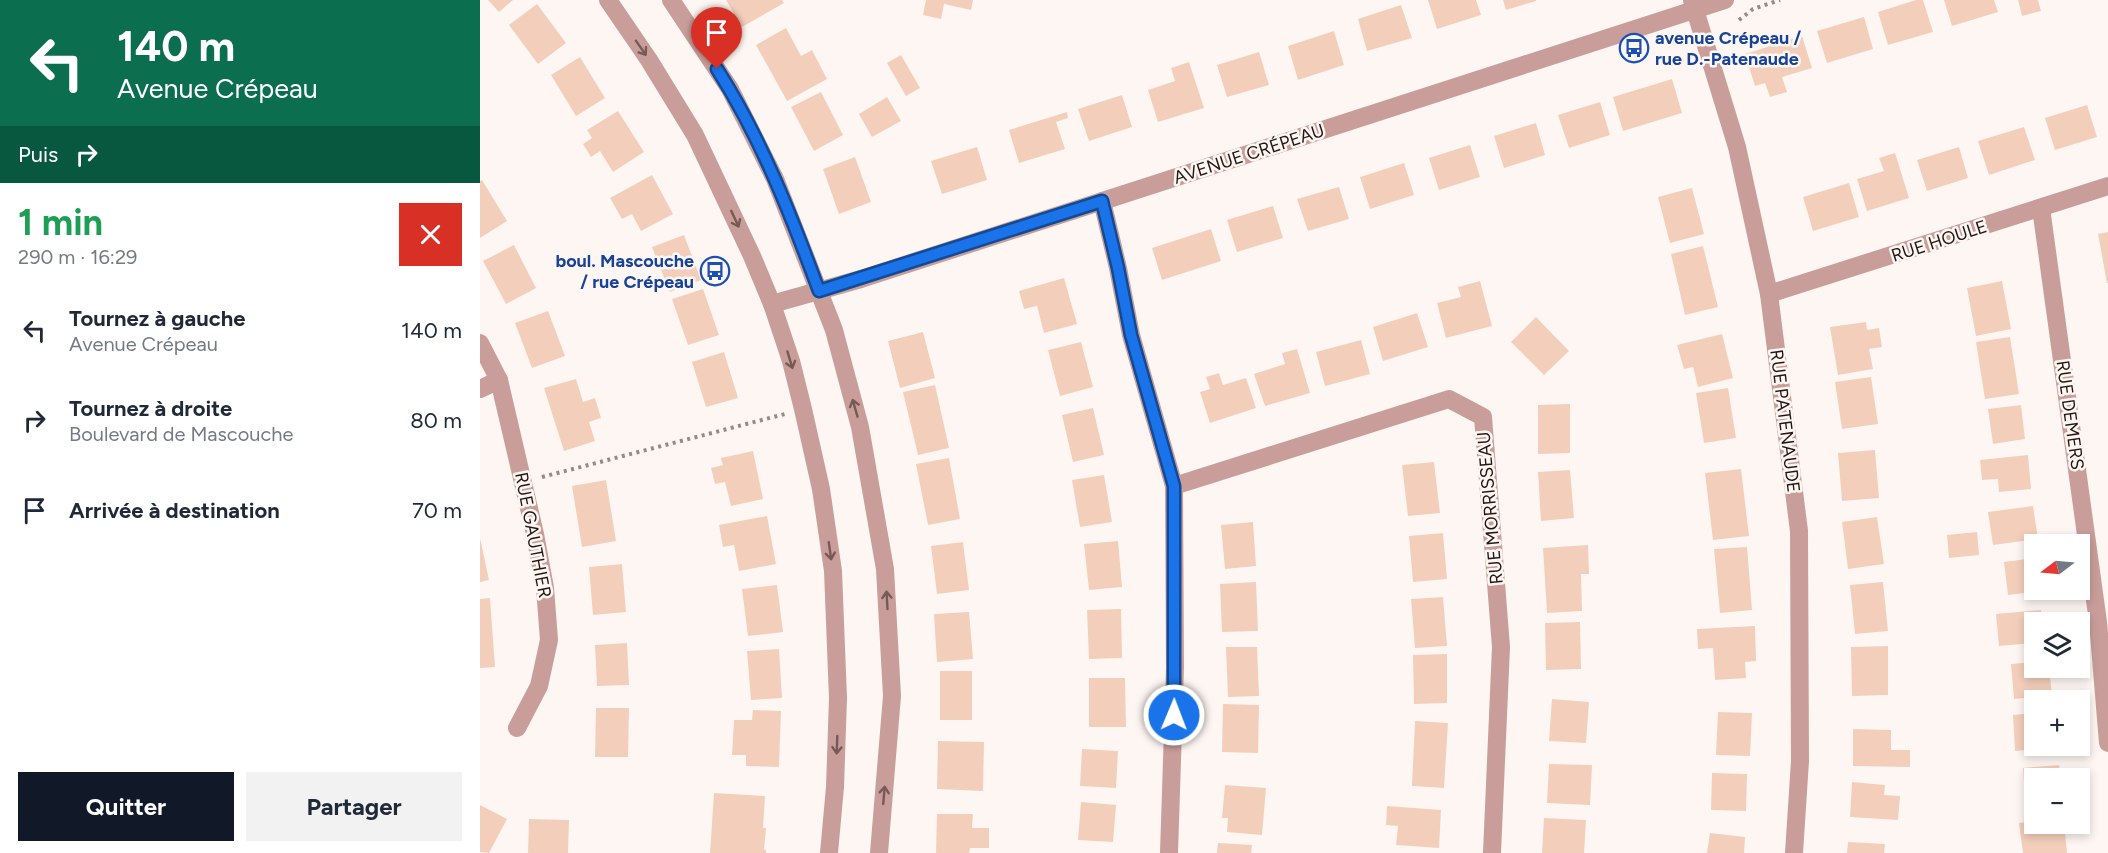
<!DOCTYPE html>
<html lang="fr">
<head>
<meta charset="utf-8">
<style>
  :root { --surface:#fff; --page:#f2f2f3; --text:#1f2937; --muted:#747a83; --accent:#111827 }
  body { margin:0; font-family:Figtree,sans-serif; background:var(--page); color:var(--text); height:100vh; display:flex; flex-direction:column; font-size:22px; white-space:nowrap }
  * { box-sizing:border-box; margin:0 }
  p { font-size:20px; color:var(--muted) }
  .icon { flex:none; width:33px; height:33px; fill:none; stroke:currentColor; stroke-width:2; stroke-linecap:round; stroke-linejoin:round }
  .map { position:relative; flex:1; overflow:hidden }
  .drawer { display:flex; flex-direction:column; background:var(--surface); width:480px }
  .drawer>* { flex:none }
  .hud { background:#0b6e4f; color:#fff; overflow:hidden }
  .needle { width:39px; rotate:254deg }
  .controls { position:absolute; left:1544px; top:534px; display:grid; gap:12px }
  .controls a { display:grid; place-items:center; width:66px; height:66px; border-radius:0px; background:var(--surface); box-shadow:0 3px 9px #0003; font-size:30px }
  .pin { position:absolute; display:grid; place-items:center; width:51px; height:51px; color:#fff; margin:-62px -26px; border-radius:50% 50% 50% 0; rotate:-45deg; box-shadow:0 0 6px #0007 }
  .pin .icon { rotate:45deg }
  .me { position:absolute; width:66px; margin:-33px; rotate:1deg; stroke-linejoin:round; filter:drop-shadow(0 0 4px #0008) }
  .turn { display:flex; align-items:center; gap:21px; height:126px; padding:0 18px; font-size:27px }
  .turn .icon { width:78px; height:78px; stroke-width:2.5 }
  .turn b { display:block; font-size:42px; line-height:51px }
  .then { display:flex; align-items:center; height:57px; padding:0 18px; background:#0003; gap:12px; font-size:22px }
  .round { display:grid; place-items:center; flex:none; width:63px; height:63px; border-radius:0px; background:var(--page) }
  .overview { display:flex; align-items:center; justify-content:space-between; height:102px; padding:0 18px }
  h1 { font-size:36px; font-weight:700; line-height:45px; color:#1e9e55 }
  .primary-button { display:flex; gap:12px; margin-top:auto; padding:12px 18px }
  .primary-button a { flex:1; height:69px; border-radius:0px; background:var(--accent); color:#fff; font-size:24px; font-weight:700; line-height:69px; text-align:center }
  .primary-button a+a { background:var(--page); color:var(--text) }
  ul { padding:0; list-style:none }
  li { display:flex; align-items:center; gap:18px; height:90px; padding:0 18px }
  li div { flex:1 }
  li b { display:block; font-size:22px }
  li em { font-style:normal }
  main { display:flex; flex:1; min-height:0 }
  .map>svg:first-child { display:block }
  .building { fill:#f3cfbb }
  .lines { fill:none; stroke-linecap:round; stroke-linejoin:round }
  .path { stroke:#958a85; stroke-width:4; stroke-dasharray:3 4.5; stroke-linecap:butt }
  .minor { stroke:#c99e9a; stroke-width:18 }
  .oneway { stroke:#765a55 }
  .route-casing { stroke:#114b97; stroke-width:15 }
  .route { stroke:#1a73e8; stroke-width:10 }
  .labels { text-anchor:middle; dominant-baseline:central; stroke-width:5; stroke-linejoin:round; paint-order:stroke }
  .transit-label { font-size:18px; font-weight:bold; fill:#164399; stroke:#fef6f2; text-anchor:start }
  .street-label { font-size:18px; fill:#241710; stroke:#fef6f2 }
</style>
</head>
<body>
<main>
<section class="drawer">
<div class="hud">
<div class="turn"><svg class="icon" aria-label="left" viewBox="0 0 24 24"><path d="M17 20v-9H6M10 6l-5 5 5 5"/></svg><div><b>140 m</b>Avenue Crépeau</div></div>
<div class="then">Puis<svg class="icon" aria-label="right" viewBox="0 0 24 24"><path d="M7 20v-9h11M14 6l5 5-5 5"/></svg></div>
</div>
<div class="overview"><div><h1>1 min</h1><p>290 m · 16:29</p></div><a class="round" style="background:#d93025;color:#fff"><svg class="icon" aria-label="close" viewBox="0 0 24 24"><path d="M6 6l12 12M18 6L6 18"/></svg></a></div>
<ul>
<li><svg class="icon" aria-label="left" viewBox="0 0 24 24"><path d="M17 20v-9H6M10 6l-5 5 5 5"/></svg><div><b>Tournez à gauche</b><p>Avenue Crépeau</p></div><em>140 m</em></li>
<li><svg class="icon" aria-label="right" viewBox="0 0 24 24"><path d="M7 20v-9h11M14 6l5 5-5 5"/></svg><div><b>Tournez à droite</b><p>Boulevard de Mascouche</p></div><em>80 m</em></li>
<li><svg class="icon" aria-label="arrive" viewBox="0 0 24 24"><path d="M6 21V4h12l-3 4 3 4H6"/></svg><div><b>Arrivée à destination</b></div><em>70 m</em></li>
</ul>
<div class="primary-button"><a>Quitter</a><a>Partager</a></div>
</section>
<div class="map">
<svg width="1628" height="853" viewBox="0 0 1628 853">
  <rect width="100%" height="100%" fill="#fef6f2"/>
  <g class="building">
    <path d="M8 0H33L19 12Z"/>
    <path d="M246 0H302L304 3 262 27Z"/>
    <path d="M446 0H493L491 10 464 4 461 19 443 15Z"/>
    <path d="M948 0H996L1001 15 957 29Z"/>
    <path d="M1023 0H1056V1L1026 10Z"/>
    <path d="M1436 0H1443L1453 32 1408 45 1398 12Z"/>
    <path d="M1464 0H1514L1518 12 1472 26Z"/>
    <path d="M1538 0H1558L1561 11 1542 16Z"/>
    <path d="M57 4 86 43 58 64 29 25Z"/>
    <path d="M921 5 932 38 887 51 878 19Z"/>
    <path d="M1384 17 1393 49 1347 63 1337 31Z"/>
    <path d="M306 28 321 56 332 50 347 79 307 101 276 45Z"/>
    <path d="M854 31 864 65 818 80 808 46Z"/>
    <path d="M1322 36 1332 68 1302 77 1307 92 1290 97 1285 83 1275 86 1265 54Z"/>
    <path d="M779 52 789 85 747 97 737 65Z"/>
    <path d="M421 55 440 88 426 96 407 63Z"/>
    <path d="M100 57 125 98 96 116 71 75Z"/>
    <path d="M709 62 724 108 678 122 668 90 695 81 691 68Z"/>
    <path d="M1192 79 1202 113 1143 131 1133 97Z"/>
    <path d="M341 92 363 135 334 151 311 107Z"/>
    <path d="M642 95 652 127 609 141 598 109Z"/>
    <path d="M407 97 421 121 392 137 379 114Z"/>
    <path d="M1120 102 1130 135 1089 148 1078 115Z"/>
    <path d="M1607 105 1617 137 1575 150 1565 118Z"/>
    <path d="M138 111 164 152 133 172 120 151 111 157 103 144 112 138 107 130Z"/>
    <path d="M587 112 588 118 576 122 585 149 539 163 529 130Z"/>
    <path d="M1056 123 1065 155 1024 168 1014 136Z"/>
    <path d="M1544 127 1555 160 1509 175 1498 141Z"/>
    <path d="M990 145 1000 177 959 190 949 158Z"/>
    <path d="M497 147 507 180 462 194 451 161Z"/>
    <path d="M1479 147 1488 178 1447 191 1437 160Z"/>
    <path d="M1415 153 1429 198 1387 211 1377 179 1404 171 1399 158Z"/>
    <path d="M375 157 391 202 359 214 343 169Z"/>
    <path d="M924 163 934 195 890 209 880 177Z"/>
    <path d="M172 175 193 214 161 231 152 214 142 219 130 198Z"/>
    <path d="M2 180 27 221 0 238V181Z"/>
    <path d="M1369 183 1379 217 1333 231 1323 197Z"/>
    <path d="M859 187 869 219 828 231 817 199Z"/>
    <path d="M1212 188 1224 234 1190 243 1178 197Z"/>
    <path d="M793 206 803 238 757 252 747 220Z"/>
    <path d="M731 229 741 261 682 280 672 248Z"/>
    <path d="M1628 232V283H1627L1618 234Z"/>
    <path d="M204 235 221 280 190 292 172 247Z"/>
    <path d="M34 245 56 288 26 304 3 261Z"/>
    <path d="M1223 246 1238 307 1205 315 1191 254Z"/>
    <path d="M584 278 597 324 564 333 557 306 544 309 539 291Z"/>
    <path d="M1000 281 1012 326 966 338 957 303 981 297 978 287Z"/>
    <path d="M1522 281 1531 329 1496 336 1487 288Z"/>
    <path d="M223 289 239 335 208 345 192 299Z"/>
    <path d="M68 311 85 356 52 368 35 323Z"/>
    <path d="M937 313 948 347 903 361 893 327Z"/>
    <path d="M1056 317 1089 351 1064 375 1031 342Z"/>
    <path d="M1386 322 1387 330 1399 328 1402 347 1389 349 1393 369 1358 375 1350 327Z"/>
    <path d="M443 332 455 378 420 388 408 341Z"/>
    <path d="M1242 334 1253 378 1218 387 1213 367 1204 369 1197 345Z"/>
    <path d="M1530 337 1539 394 1505 399 1496 342Z"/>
    <path d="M881 340 890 374 845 386 836 352Z"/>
    <path d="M601 342 613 387 580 396 568 350Z"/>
    <path d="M817 349 830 393 785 406 774 374 805 364 802 353Z"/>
    <path d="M244 352 258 398 226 407 212 362Z"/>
    <path d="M739 373 743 385 766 378 776 408 730 423 720 392 730 389 726 377Z"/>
    <path d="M1391 377 1398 424 1362 429 1355 382Z"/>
    <path d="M96 379 103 402 115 398 121 418 109 422 115 441 84 451 64 388Z"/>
    <path d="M455 385 469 448 438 455 423 392Z"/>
    <path d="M1248 388 1256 438 1224 443 1216 393Z"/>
    <path d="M1090 404V453L1058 454V405Z"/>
    <path d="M1541 405 1545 439 1513 444 1508 409Z"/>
    <path d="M613 408 624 455 593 462 582 415Z"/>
    <path d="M1395 450 1399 498 1362 501 1358 453Z"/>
    <path d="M273 451 283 499 251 506 245 482 235 484 231 468 243 465 241 458Z"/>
    <path d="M1548 455 1551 489 1519 492 1518 479 1502 480 1500 460Z"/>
    <path d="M469 458 480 519 448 525 436 464Z"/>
    <path d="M954 462 960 513 928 516 922 465Z"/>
    <path d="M1261 469 1269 536 1233 540 1225 473Z"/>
    <path d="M1090 470 1094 518 1061 521 1058 472Z"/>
    <path d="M624 475 632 522 600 527 592 480Z"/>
    <path d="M126 480 136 541 102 547 92 486Z"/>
    <path d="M1553 506 1558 539 1513 545 1508 512Z"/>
    <path d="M287 516 296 564 259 571 254 545 243 547 239 525Z"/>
    <path d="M1397 517 1404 564 1368 569 1362 522Z"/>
    <path d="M773 522 776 566 745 569 741 525Z"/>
    <path d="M1497 532 1499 555 1469 558 1467 535Z"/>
    <path d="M963 533 967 579 933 582 929 536Z"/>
    <path d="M0 538 9 580 0 582Z"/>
    <path d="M638 541 642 587 609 590 604 544Z"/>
    <path d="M483 542 489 590 457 594 451 546Z"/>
    <path d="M1108 545 1109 574H1101L1102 611 1067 613 1063 548Z"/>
    <path d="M1267 547 1272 610 1240 613 1234 549Z"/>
    <path d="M1554 558V590H1560L1561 591 1528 595 1524 562Z"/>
    <path d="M142 564 146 612 113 615 109 567Z"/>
    <path d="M776 582 778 631 742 632 740 584Z"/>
    <path d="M1403 582 1408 631 1375 634 1370 585Z"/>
    <path d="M297 585 303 632 268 636 262 589Z"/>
    <path d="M963 597 967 646 935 648 931 599Z"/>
    <path d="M10 598 15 667 0 668V599Z"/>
    <path d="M641 609 642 658 609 659 607 610Z"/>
    <path d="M1561 610 1562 622H1554V643L1519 646 1516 614Z"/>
    <path d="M489 612 493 659 457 662 454 614Z"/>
    <path d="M1100 622 1101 669 1066 670 1065 623Z"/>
    <path d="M1275 626 1276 661 1265 662 1266 678 1235 680 1233 648 1218 649 1217 629Z"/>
    <path d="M147 643 149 685 117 686 115 645Z"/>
    <path d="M1408 646V695L1372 696 1371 647Z"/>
    <path d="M746 647H777L779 696 748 697Z"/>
    <path d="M299 649 302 698 271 700 267 651Z"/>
    <path d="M967 654V703L934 704 933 655Z"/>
    <path d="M1554 662V668H1569L1572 695 1534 699 1531 664Z"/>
    <rect x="460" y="671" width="32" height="49"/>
    <path d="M609 678H645L646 727H609Z"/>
    <path d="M1072 699 1109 702 1106 743 1069 741Z"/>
    <path d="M743 704 779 705 778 753 742 752Z"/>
    <path d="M116 708H149L148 757H115Z"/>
    <path d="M273 710 301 711 299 767 266 766V755H252L254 720H272Z"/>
    <path d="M1238 712 1272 713 1270 756 1236 755Z"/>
    <path d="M1554 713V746H1576V747L1535 751 1533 715Z"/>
    <path d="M935 721 968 723 964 788 932 786Z"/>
    <path d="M1373 729 1411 730V750H1430V767L1373 766Z"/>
    <path d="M458 741 504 742 503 791 457 789Z"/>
    <path d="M602 749 638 751 636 788 600 786Z"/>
    <path d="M1069 764 1112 765 1110 805 1067 803Z"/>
    <path d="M1579 765 1581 778H1554V805H1546L1543 768Z"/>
    <path d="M1232 773 1267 774 1266 811 1231 810Z"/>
    <path d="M1372 782 1405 785 1404 795 1420 796 1418 820 1370 817Z"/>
    <path d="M745 785 786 788 782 835 747 832 748 818H742Z"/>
    <path d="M234 793 285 796 283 828H286L284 850H286V853H230Z"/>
    <path d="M601 802 636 805 633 842 598 840Z"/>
    <path d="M0 805 27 819 9 853 0 852Z"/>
    <path d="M907 806 961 810 959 848 916 845 918 826 906 825Z"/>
    <path d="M457 814H493L492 828H509V848H490L489 853H456Z"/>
    <path d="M1064 818 1106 820 1104 853H1062Z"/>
    <path d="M49 819 89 820 88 853H48Z"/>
    <path d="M1554 821V824H1584L1587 853H1543L1539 823Z"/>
    <path d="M1230 833 1265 837 1264 853H1227Z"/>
    <path d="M1368 842 1405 844 1404 853H1367Z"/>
    <path d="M738 843 772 845 771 853H737Z"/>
  </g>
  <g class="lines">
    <g class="path">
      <path d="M1259 20 1273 9 1300 0"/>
      <path d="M62 477 305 414"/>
    </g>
    <g class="minor">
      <path d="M128 0 169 60 215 135 272 256 292 304 311 361 323 409 341 489 353 571 358 698 355 787 349 853"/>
      <path d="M191 0 250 89 295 179 354 330 380 427 405 569 412 696 399 853"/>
      <path d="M1212 0 1257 147 1289 294 1319 531 1320 761 1314 853"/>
      <path d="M622 201 638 268 651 335 694 486 695 668 689 853"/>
      <path d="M1561 208 1618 622 1628 743"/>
      <path d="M1289 294 1628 186"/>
      <path d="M292 304 381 279 1245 0"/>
      <path d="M0 343 19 380 55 534 65 588 69 640 59 686 37 728"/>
      <path d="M0 389 19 380"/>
      <path d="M694 486 969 399 1003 417 1021 647 1012 853"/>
    </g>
  </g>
  <defs><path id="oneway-shaft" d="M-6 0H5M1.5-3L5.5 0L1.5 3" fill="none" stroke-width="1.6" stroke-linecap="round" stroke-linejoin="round" transform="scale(1.5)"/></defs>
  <g class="oneway">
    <use href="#oneway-shaft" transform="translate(161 48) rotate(55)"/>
    <use href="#oneway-shaft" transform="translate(255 219) rotate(65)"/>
    <use href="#oneway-shaft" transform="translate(310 360) rotate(73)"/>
    <use href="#oneway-shaft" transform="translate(375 408) rotate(-106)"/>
    <use href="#oneway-shaft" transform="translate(350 551) rotate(82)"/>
    <use href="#oneway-shaft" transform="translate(407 600) rotate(-93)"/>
    <use href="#oneway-shaft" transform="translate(357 745) rotate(92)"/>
    <use href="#oneway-shaft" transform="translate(404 795) rotate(-85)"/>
  </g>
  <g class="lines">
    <g class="route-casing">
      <path id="route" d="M237 69C281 138 311 215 339 291L622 201 638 268 651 335 694 486V715"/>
    </g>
    <use href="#route" class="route"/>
  </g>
  <defs>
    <g id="bus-ring" transform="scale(1.5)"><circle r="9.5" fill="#fef6f2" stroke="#1a4fb4" stroke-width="1.5"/><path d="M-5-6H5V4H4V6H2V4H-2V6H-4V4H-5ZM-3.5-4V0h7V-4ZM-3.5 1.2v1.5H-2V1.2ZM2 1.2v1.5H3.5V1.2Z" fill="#1a4fb4"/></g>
  </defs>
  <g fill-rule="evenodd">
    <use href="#bus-ring" x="1154" y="48"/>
    <use href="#bus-ring" x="235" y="271"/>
  </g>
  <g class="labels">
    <g class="transit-label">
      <text x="1175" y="38">avenue Crépeau /<tspan x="1175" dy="21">rue D.-Patenaude</tspan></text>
      <text x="214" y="261" text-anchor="end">boul. Mascouche<tspan x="214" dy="21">/ rue Crépeau</tspan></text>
    </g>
    <g class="street-label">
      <text transform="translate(769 154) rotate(-18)">AVENUE CRÉPEAU</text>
      <text transform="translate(1459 241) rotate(-18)">RUE HOULE</text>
      <text transform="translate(1590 415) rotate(82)">RUE DEMERS</text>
      <text transform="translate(1305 421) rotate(83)">RUE PATENAUDE</text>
      <text transform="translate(1010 508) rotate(-95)">RUE MORRISSEAU</text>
      <text transform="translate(53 535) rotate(79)">RUE GAUTHIER</text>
    </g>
  </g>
</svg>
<div class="controls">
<a><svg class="needle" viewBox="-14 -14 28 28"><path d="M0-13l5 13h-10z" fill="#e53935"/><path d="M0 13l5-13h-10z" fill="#747a83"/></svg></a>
<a><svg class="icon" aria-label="layers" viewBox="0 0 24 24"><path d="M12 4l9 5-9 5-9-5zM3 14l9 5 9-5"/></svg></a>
<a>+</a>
<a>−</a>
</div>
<div class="pin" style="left:237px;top:69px;background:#d93025"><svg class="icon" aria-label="arrive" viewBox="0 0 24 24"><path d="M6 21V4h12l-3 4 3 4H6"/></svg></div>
<svg class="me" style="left:694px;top:715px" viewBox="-20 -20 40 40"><circle r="17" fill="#1a73e8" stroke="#fff" stroke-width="3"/><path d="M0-11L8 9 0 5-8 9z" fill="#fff"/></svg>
</div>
</main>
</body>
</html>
